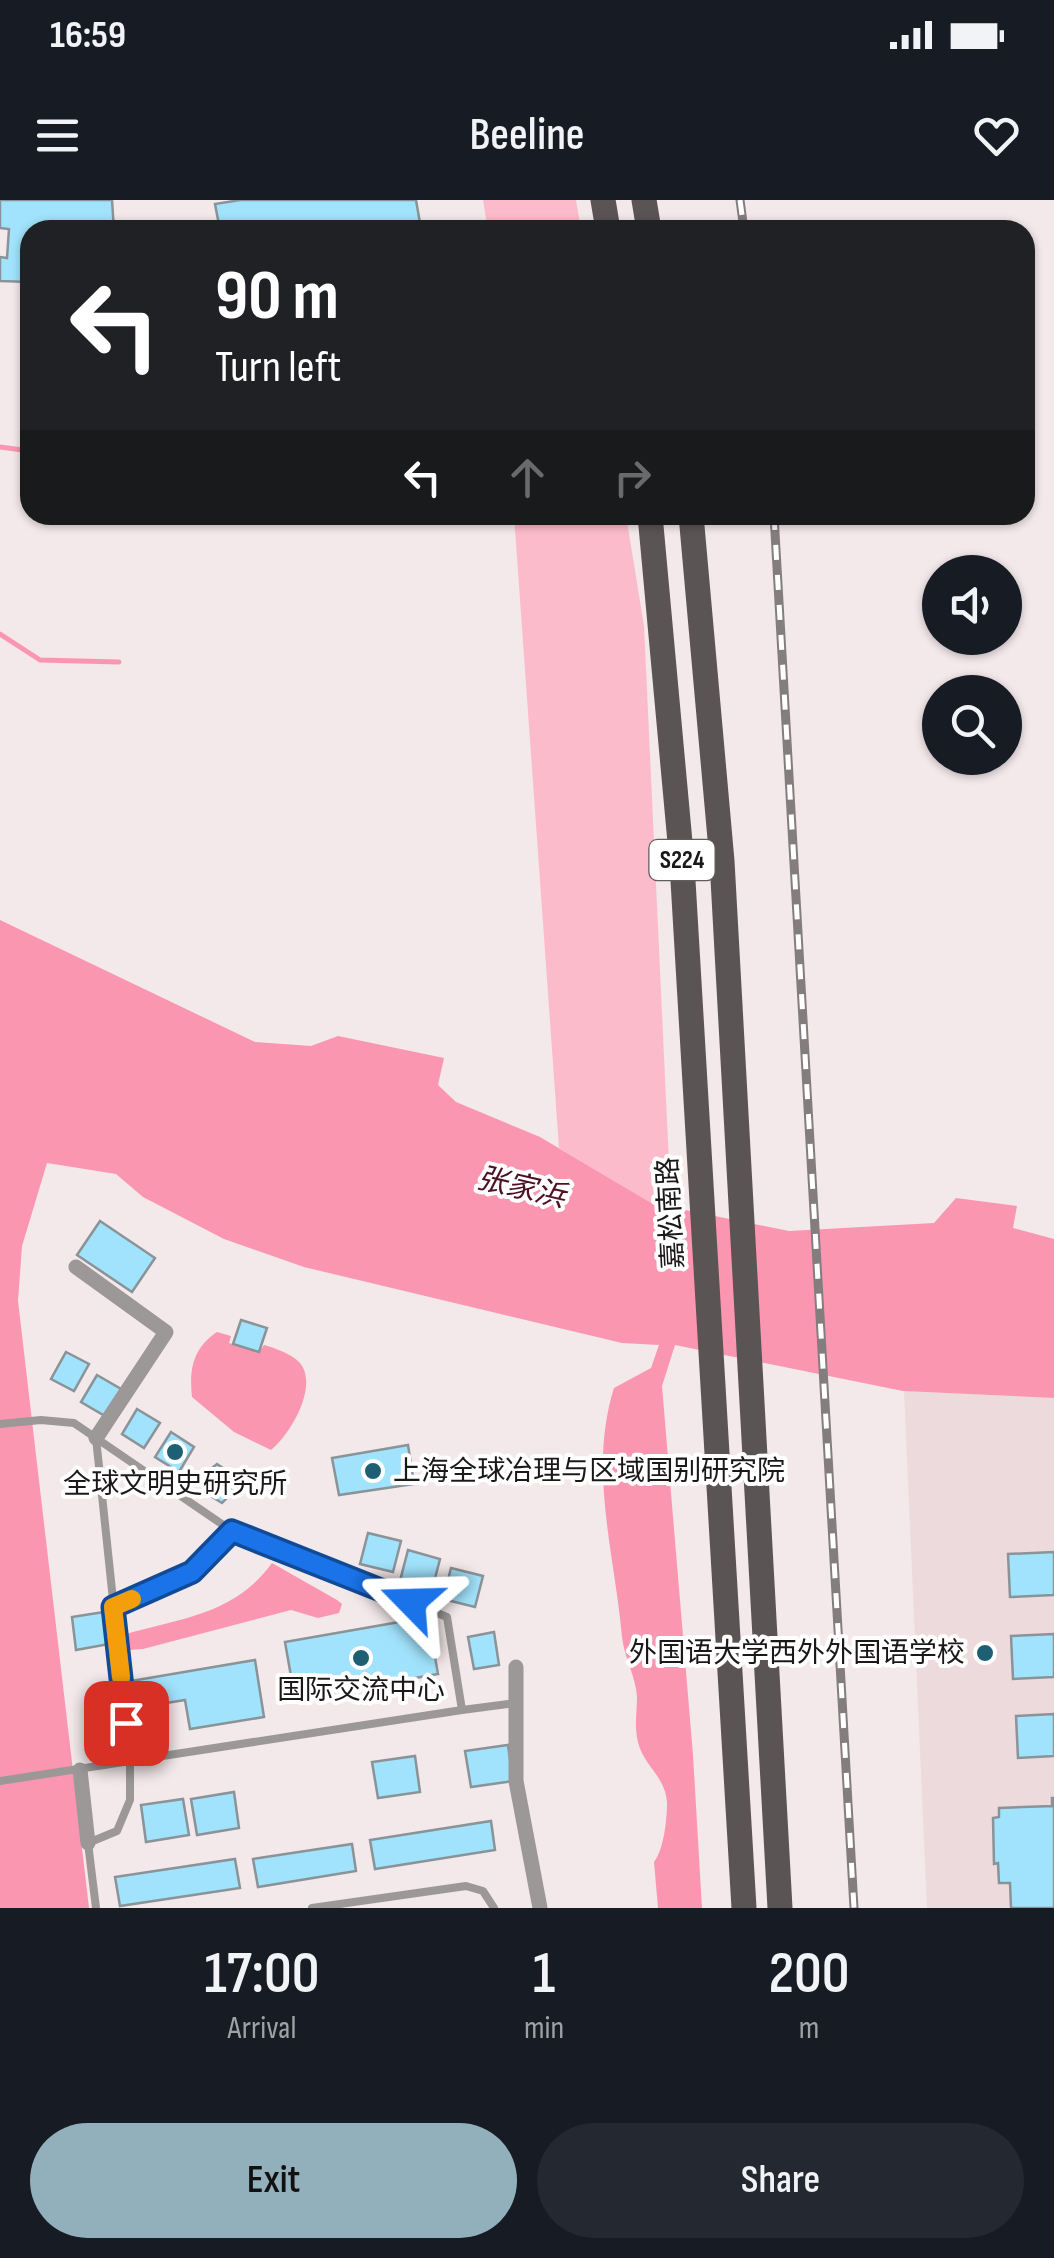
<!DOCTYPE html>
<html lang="en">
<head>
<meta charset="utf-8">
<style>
  :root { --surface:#171b24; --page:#242831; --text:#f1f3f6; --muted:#9ea1a6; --accent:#92b0bc }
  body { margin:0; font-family:"Sofia Sans Condensed","Noto Sans SC",sans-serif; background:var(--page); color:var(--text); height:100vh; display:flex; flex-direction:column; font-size:38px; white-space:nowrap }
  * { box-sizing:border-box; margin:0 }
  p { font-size:32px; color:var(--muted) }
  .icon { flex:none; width:55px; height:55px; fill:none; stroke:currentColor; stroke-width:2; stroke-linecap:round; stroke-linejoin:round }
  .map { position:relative; height:1708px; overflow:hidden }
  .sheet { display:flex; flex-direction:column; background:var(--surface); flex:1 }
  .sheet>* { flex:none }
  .top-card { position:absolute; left:20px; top:20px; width:1015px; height:305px; border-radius:30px; box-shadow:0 2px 8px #0004; background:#202124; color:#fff; overflow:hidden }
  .fabs { position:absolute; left:922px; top:355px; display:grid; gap:20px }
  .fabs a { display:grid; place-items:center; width:100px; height:100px; border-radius:50%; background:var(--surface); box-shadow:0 2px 8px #0004; font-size:50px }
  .pin { position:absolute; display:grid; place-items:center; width:85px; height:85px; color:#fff; margin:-42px; border-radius:20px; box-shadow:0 5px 15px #0006 }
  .me { position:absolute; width:110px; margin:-55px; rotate:292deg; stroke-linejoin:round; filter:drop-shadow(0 0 8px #0008) }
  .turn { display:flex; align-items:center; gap:35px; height:210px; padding:0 30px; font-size:45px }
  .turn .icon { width:130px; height:130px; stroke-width:2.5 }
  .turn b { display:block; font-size:70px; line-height:85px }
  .lanes { display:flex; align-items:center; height:95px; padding:0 30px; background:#0003; justify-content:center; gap:50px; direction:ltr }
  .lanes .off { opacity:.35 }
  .eta { display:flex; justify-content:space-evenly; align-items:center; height:170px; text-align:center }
  .eta b { font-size:60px; font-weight:600; line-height:70px }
  .primary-button { display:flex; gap:20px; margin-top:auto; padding:20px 30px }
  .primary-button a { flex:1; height:115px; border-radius:60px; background:var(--accent); color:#111; font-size:40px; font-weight:600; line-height:115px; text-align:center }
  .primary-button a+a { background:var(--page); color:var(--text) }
  .status { display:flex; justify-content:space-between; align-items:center; height:70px; padding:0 50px; background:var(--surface); direction:ltr }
  .status svg { height:28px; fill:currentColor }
  header { display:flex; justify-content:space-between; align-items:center; height:130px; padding:0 30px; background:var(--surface); font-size:45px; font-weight:600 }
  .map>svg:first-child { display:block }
  .built { fill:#eddadd }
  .green { fill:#fcbbca }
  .water { fill:#fb96b0 }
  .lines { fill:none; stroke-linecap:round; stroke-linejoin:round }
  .stream { stroke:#fb96b0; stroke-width:5 }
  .building { fill:#a1e3fc; stroke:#8a9397; stroke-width:2.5 }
  .lane { stroke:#9c9898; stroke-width:8 }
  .street { stroke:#9c9898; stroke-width:15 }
  .primary { stroke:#5b5455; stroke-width:25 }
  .rail-casing { stroke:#847d7e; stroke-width:9 }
  .rail { stroke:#fff; stroke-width:5; stroke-dasharray:15; stroke-linecap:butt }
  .route-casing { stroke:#114b97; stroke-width:25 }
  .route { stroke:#1a73e8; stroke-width:18 }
  .slow { stroke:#f59e0b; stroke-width:18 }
  .poi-dot { fill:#1f5f74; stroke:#fff; stroke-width:4 }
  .labels { text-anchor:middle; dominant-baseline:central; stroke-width:8; stroke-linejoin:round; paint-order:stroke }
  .shield { fill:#fff; stroke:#5f5d5d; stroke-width:2.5 }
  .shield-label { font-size:25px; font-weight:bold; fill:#1b1818 }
  .street-label { font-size:28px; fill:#1b1818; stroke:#fff }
  .poi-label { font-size:28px; fill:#1b1818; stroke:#fff }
  .water-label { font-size:30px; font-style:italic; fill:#4d1025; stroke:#fff }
</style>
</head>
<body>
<div class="status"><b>16:59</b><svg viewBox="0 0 49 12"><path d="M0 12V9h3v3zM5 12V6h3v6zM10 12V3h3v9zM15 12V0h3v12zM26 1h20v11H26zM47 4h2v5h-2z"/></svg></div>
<header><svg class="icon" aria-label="menu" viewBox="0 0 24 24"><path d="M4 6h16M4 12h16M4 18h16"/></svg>Beeline<svg class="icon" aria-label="heart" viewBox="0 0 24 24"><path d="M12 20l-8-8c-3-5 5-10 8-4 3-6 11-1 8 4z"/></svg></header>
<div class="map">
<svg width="1054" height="1708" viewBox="0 0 1054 1708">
  <rect width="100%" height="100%" fill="#f3e8ea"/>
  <path class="built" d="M904 1191 1054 1198V1708H927Z"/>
  <g class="green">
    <path d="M483 0H576L581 30H488Z"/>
    <path d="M514 315H626L644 426 671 1007 650 1003 559 948Z"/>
  </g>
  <g class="water">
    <path d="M0 720 255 842 311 846 338 836 444 858 438 885 456 902 540 937 651 1003 789 1031 934 1023 956 998 1017 1006 1013 1028 1054 1039V1198L903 1191 675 1145 662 1186 693 1555 702 1708H658L654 1662C664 1649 667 1620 667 1603 666 1577 643 1565 638 1542 634 1526 637 1513 637 1497 636 1477 624 1457 622 1437 615 1355 588 1270 614 1188L651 1168 659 1145 622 1143 304 1067 224 1039 143 997 116 974 47 963 22 1046 18 1101 89 1708H0Z"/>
    <path d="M217 1132 231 1136 229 1143 259 1152 264 1145C275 1148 292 1154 300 1163 319 1186 290 1235 271 1250L234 1232 192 1197C189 1169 193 1148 217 1132Z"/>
    <path d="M272 1363 337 1400 342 1404 339 1413 318 1418 291 1410 143 1449 128 1450 121 1444 126 1434C182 1418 235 1414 272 1363Z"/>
  </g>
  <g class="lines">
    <g class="stream">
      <path d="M0 247 30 251"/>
      <path d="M0 434 40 460 119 462"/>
    </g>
  </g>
  <g class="building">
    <path d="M0 0H112L114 30H30V82L0 81V57L7 58 9 29 0 28Z"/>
    <path d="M240 0H416L420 23 380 30H220L215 4Z"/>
    <path d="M100 1021 155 1058 132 1092 77 1055Z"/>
    <path d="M241 1120 267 1128 259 1152 233 1144Z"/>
    <path d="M66 1152 89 1164 74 1191 51 1179Z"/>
    <path d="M97 1175 121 1189 105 1216 81 1202Z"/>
    <path d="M137 1209 160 1223 144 1248 122 1234Z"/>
    <path d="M171 1232 194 1247 179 1272 155 1257Z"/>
    <path d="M408 1245 414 1284 339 1295 332 1258Z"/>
    <path d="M217 1264 238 1278 234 1284 238 1287 222 1303 204 1292 211 1282 202 1276Z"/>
    <path d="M368 1333 401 1341 393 1372 360 1364Z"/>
    <path d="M408 1350 440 1359 432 1390 400 1381Z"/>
    <path d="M1054 1352V1395L1010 1397 1008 1354Z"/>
    <path d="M451 1368 483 1376 475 1407 443 1399Z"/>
    <path d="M104 1412 109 1444 76 1450 72 1417Z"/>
    <path d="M428 1417 438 1474 295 1499 285 1442Z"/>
    <path d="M494 1432 499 1465 474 1469 468 1437Z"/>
    <path d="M1054 1434V1477L1013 1479 1011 1436Z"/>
    <path d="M255 1460 264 1517 190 1529 185 1500 136 1508 131 1481Z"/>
    <path d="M1054 1514V1556L1018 1558 1016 1516Z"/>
    <path d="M508 1545 513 1581 471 1587 465 1551Z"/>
    <path d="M415 1556 420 1592 378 1598 372 1562Z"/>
    <path d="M234 1592 239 1628 197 1635 191 1599Z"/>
    <path d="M1052 1598H1054V1708H1011L1010 1683H999L998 1663 994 1664 993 1618 999 1617V1608L1052 1606Z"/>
    <path d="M183 1599 189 1635 146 1642 141 1605Z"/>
    <path d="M491 1621 495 1650 375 1669 370 1640Z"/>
    <path d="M352 1644 356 1671 258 1687 253 1659Z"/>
    <path d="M235 1659 240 1688 120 1706 115 1677Z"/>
  </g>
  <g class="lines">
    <g class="lane">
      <path d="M0 1224 41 1220 74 1223 232 1331 447 1417 462 1510 0 1581"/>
      <path d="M96 1238 130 1562V1600L117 1631 88 1643 96 1708"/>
      <path d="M113 1407 192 1372 232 1331"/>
      <path d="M462 1510 516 1503"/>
      <path d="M312 1708 466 1686 483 1691 494 1708"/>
    </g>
    <g class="street">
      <path d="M76 1067 166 1132 96 1238"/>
      <path d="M516 1467V1581L540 1708"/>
      <path d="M80 1570 88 1643"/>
    </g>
    <g class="primary">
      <path d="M603 0 608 30"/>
      <path d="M644 0 649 30"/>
      <path d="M650 315 682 664 744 1708"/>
      <path d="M691 315 722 661 780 1708"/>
    </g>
    <g class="rail-casing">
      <g id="rail">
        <path d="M740 0 744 30"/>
        <path d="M774 315 854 1708"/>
      </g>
    </g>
    <use href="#rail" class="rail"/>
  </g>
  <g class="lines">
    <g class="route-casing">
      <path id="route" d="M126 1523 113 1407 192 1372 232 1331 411 1402"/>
    </g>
    <use href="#route" class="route"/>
    <path class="slow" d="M121 1477 113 1407 132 1399"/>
  </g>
  <g class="poi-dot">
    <circle cx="175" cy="1252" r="10"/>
    <circle cx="373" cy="1271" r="10"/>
    <circle cx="985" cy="1453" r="10"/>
    <circle cx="361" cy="1458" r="10"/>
  </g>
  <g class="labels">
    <rect class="shield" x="649.5" y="640" width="65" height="40" rx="8"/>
    <g class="shield-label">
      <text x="682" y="660">S224</text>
    </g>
    <g class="street-label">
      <text transform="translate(671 1013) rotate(-93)">嘉松南路</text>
    </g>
    <g class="poi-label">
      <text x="393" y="1271" text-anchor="start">上海全球冶理与区域国别研究院</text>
      <text x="175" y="1284">全球文明史研究所</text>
      <text x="965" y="1453" text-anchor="end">外国语大学西外外国语学校</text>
      <text x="361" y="1490">国际交流中心</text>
    </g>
    <g class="water-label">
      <text transform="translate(521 988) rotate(13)">张家浜</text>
    </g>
  </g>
</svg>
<div class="fabs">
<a><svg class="icon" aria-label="sound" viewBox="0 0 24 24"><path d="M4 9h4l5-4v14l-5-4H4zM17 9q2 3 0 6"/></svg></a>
<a><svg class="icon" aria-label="search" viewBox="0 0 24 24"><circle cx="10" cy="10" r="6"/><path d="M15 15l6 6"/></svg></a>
</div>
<div class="pin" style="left:126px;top:1523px;background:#d93025"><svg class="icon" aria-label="arrive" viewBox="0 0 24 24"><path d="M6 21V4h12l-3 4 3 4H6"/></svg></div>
<svg class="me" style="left:411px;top:1402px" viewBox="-20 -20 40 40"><path d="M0-17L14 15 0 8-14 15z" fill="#1a73e8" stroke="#fff" stroke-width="4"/></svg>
<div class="top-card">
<div class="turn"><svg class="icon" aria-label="left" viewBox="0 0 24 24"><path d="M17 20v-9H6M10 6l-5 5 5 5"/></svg><div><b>90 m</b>Turn left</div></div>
<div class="lanes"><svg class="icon" aria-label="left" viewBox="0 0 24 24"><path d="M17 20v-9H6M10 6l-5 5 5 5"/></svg><svg class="icon off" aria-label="ahead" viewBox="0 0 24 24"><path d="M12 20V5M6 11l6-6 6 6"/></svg><svg class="icon off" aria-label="right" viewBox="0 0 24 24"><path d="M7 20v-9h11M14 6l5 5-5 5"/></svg></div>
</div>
</div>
<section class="sheet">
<div class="eta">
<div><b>17:00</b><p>Arrival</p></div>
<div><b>1</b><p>min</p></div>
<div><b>200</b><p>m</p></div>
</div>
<div class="primary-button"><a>Exit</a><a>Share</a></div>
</section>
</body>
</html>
